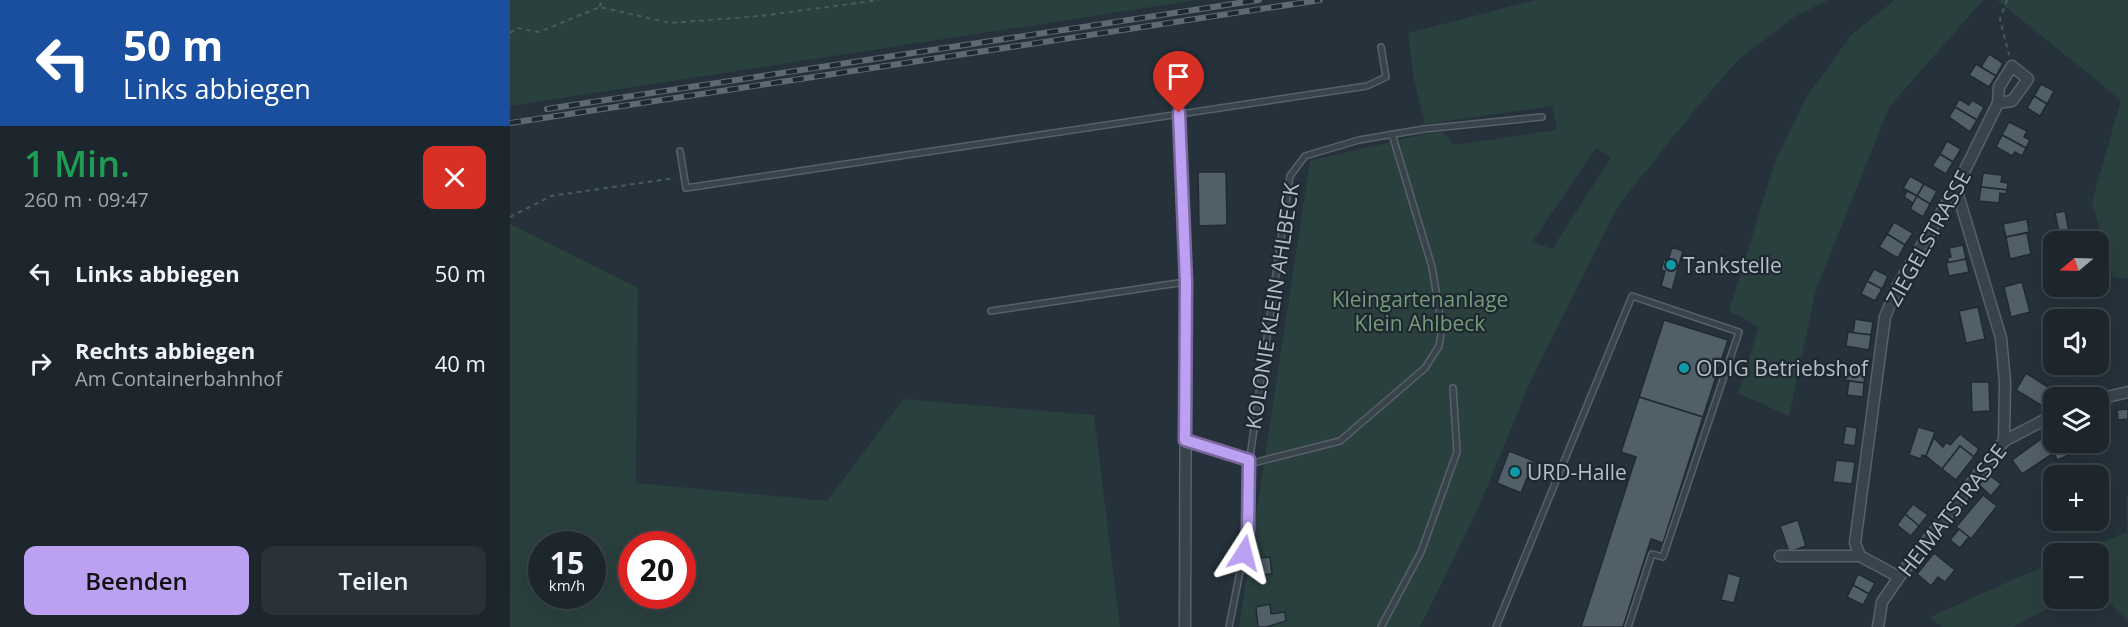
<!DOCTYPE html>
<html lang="de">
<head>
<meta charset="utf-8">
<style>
  :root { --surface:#1c262c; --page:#293238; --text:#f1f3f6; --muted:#a0a5a9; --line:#3a4348; --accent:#bca0f2 }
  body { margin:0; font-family:"Open Sans",sans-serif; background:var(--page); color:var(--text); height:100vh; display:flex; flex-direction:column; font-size:22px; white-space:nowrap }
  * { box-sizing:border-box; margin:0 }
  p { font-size:20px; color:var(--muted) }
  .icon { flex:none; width:33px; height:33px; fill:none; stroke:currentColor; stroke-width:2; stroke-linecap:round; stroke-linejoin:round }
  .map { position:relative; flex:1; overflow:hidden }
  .sheet { display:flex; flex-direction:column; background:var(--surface); width:510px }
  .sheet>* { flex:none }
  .hud { background:#1a4fa0; color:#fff; overflow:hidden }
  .needle { width:39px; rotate:251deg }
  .tools { position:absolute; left:1533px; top:231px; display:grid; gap:12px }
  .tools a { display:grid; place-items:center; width:66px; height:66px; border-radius:12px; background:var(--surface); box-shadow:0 6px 24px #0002,0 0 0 2px var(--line); font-size:30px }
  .speed { position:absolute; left:18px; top:531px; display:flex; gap:12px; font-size:30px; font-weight:700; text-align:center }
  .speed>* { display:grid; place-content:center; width:78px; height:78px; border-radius:50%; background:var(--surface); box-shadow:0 6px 24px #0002,0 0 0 2px var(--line); line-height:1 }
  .speed small { font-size:15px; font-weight:400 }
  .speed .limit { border:9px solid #d22; background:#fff; color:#111 }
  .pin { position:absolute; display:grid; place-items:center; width:51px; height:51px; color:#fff; margin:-62px -26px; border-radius:50% 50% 50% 0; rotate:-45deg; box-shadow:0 0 6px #0007 }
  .pin .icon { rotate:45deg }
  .me { position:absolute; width:66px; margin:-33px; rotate:9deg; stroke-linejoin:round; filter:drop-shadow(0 0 4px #0008) }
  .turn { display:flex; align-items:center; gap:21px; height:126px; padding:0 24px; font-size:27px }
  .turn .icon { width:78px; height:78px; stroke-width:2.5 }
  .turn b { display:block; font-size:42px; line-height:51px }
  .round { display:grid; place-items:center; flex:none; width:63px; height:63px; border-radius:12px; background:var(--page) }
  .head { display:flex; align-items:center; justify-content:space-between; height:102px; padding:0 24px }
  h1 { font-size:36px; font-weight:600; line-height:45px; color:#1e9e55 }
  .button { display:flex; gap:12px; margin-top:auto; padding:12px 24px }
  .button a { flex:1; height:69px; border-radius:12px; background:var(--accent); color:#111; font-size:24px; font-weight:600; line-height:69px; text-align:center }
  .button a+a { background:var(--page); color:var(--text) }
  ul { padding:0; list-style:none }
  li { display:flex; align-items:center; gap:18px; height:90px; padding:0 24px }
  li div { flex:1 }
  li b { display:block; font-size:22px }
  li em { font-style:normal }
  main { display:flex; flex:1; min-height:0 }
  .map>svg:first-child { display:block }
  .green { fill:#2a403e; fill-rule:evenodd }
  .building { fill:#515f69; stroke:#202a33; stroke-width:1.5 }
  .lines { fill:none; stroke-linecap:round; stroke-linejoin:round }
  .lane-casing { stroke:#57616a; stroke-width:8 }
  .street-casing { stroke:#57616a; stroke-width:13 }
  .path { stroke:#495c5c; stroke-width:2; stroke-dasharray:4.5 4.5; stroke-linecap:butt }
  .lane { stroke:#39434c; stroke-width:5 }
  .street { stroke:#39434c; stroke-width:10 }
  .rail-casing { stroke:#5d6a74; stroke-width:6 }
  .rail { stroke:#1e2831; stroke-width:4; stroke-dasharray:11; stroke-linecap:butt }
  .route-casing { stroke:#7a689d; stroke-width:15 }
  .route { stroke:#bca0f2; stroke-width:10 }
  .culture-dot { fill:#0f9aa8; stroke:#1e2831; stroke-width:2 }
  .labels { text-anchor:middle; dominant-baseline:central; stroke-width:4.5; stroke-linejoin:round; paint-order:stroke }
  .street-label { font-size:21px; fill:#b5bec7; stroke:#1e2831 }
  .poi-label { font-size:21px; fill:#b5bec7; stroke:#1e2831; text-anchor:start }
  .park-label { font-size:21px; fill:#759b78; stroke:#1e2831 }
</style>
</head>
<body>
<main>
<section class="sheet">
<div class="hud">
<div class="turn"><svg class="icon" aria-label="left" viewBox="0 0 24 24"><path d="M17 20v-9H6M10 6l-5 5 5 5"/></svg><div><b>50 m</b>Links abbiegen</div></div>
</div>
<div class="head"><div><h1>1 Min.</h1><p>260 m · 09:47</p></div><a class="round" style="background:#d93025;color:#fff"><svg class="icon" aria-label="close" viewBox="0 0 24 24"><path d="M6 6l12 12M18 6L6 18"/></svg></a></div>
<ul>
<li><svg class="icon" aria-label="left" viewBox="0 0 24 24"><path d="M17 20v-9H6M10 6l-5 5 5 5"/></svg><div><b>Links abbiegen</b></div><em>50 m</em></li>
<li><svg class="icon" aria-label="right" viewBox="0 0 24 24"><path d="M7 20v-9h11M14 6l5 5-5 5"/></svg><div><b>Rechts abbiegen</b><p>Am Containerbahnhof</p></div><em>40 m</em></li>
</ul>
<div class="button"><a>Beenden</a><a>Teilen</a></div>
</section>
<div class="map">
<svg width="1618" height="627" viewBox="0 0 1618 627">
  <rect width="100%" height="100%" fill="#25323b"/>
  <g class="green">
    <path d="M0 0H687L0 106Z"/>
    <path d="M1026 0H1318L1282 18 1226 62 1183 112 1108 206 1021 380 967 511 910 627H729L800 161 915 134 933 132 944 145 1047 130 1042 106 915 124 904 80 898 33ZM1086 148 1101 158 1042 249 1022 242Z"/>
    <path d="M1385 0H1473L1379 107 1306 289 1279 416 1228 393 1249 327 1219 311 1266 159 1297 96 1342 34Z"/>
    <path d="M1487 0H1618V279L1603 277 1582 202 1611 100Z"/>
    <path d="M0 224 128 288 126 483 317 501 393 399 584 415 610 627H0ZM82 544V596H32V544ZM172 544V596H122V544Z"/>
    <path d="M1616 495H1618V621L1589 592 1588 554 1565 553 1617 532Z"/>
    <path d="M1543 562 1544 598 1554 599 1535 610 1502 627H1432L1420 617Z"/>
  </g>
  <g class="building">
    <path d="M1479 54 1493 63 1486 76 1471 67Z"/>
    <path d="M1466 64 1486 76 1479 87 1459 75Z"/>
    <path d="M1531 84 1544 91 1537 104 1524 96Z"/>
    <path d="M1524 96 1537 104 1530 116 1517 108Z"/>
    <path d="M1449 99 1459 105 1462 100 1474 107 1467 120 1445 107Z"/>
    <path d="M1445 107 1467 120 1460 132 1439 117Z"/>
    <path d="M1499 122 1517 131 1514 137 1520 140 1516 148 1492 135Z"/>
    <path d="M1492 135 1516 148 1512 156 1505 152 1502 156 1486 147Z"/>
    <path d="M1437 141 1451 149 1443 162 1430 154Z"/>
    <path d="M1430 154 1443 162 1436 174 1422 166Z"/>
    <path d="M688 172H716L717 225 689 226Z"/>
    <path d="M1473 173 1492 175 1491 182 1498 183 1497 190 1471 187Z"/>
    <path d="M1400 176 1414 184 1407 196 1393 188Z"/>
    <path d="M1414 184 1427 191 1420 204 1407 196Z"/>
    <path d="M1471 187 1497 190 1496 194 1490 193 1489 203 1469 201Z"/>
    <path d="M1397 191 1407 196 1403 203 1394 197Z"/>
    <path d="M1407 196 1420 204 1413 217 1400 209Z"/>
    <path d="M1555 211 1561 242H1551L1545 213Z"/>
    <path d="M1517 219 1519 232 1496 237 1493 224Z"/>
    <path d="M1384 222 1403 233 1395 245 1377 234Z"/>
    <path d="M1517 233 1521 254 1500 259 1496 237Z"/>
    <path d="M1377 234 1395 245 1388 258 1369 247Z"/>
    <path d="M1453 245 1456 259 1439 263 1437 258 1441 257 1439 248Z"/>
    <path d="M1162 247 1173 251 1162 290 1151 286 1155 271 1151 270 1154 259 1158 261Z"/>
    <path d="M1456 259 1459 272 1439 276 1436 263Z"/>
    <path d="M1364 269 1378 276 1372 289 1357 281Z"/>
    <path d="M1357 281 1372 289 1365 301 1351 294Z"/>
    <path d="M1512 282 1520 312 1501 317 1494 287Z"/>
    <path d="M1468 307 1475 339 1456 343 1449 311Z"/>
    <path d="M1345 319 1363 322 1361 335 1343 333Z"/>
    <path d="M1154 320 1218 340 1193 417 1129 397Z"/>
    <path d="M1338 332 1361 335 1359 350 1336 346Z"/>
    <path d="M1337 366 1356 368 1354 383 1335 380Z"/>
    <path d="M1516 373 1549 394 1546 398H1544V402L1539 410 1506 390Z"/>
    <path d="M1339 381 1354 383 1353 397 1337 395Z"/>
    <path d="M1461 382H1479L1480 411 1462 412Z"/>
    <path d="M1129 397 1193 417 1153 543 1141 539 1113 627H1071L1126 457 1111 452Z"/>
    <path d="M1618 409V419L1608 420 1607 410Z"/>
    <path d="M1336 426 1347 428 1345 446 1333 444Z"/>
    <path d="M1408 427 1425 432 1416 456 1412 455 1411 459 1399 455Z"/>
    <path d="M1450 434 1469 449 1464 457 1450 446 1432 469 1416 456 1424 438 1433 447 1436 442 1440 445Z"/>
    <path d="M1531 439 1542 454 1512 474 1502 460Z"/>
    <path d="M1547 442H1550L1557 456 1547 460 1541 445Z"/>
    <path d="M1450 446 1464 457 1446 480 1432 469Z"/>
    <path d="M999 451 1024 461 1011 493 987 483Z"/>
    <path d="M1326 460 1345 462 1342 484 1323 482Z"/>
    <path d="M1478 474 1491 484 1481 496 1469 485Z"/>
    <path d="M1473 495 1487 506 1461 539 1446 527Z"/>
    <path d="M1403 504 1418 515 1409 526 1395 514Z"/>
    <path d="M1395 514 1409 526 1401 536 1387 525Z"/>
    <path d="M1288 520 1296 546 1279 552 1270 526Z"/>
    <path d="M1449 529 1459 537 1450 548 1440 540Z"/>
    <path d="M1424 553 1445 570 1435 582 1428 577 1421 586 1407 574Z"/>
    <path d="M760 557 762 574 743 576 741 559Z"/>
    <path d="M1218 573 1231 577 1224 603 1211 600Z"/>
    <path d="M1348 574 1365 583 1359 594 1343 585Z"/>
    <path d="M1343 585 1359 594 1353 605 1337 597Z"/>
    <path d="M760 604 761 614 775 612 776 621 756 627H748L746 607Z"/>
  </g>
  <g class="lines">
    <g class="lane-casing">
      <g id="lane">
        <path d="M170 151 176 188 857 86 876 77 871 47"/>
        <path d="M481 311 675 282"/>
        <path d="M675 440 739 460"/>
        <path d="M739 464 830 441 915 368 929 346 932 328 922 267 882 134"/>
        <path d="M719 627 738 531 739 464 780 176 795 156 849 140 914 129 1032 117"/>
        <path d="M871 627 911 552 947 452 943 388"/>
        <path d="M986 627 1122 296 1229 332 1153 557 1142 554 1118 627"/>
      </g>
    </g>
    <g class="street-casing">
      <g id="street">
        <path d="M669 113 676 282 675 627"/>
        <path d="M1446 188 1491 338 1495 382 1494 441"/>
        <path d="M1588 399 1618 392"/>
        <path d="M1270 556H1350"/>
        <path d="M1389 577 1350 556 1345 543 1375 317 1388 285 1446 188 1488 103 1502 101 1518 79 1502 66 1489 87 1488 103"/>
        <path d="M1368 627 1372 602 1389 577 1494 441 1544 415"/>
      </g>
    </g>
    <g class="path">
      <path d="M1497 0 1490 19 1499 55"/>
      <path d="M90 7 91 0"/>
      <path d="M0 33 7 28 29 32 90 7 160 23 251 16 369 0"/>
      <path d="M0 217 41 196 165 178"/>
    </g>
    <use href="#lane" class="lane"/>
    <use href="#street" class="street"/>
    <g class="rail-casing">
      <g id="rail">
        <path d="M37 109 749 0"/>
        <path d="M0 123 810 0"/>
      </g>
    </g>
    <use href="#rail" class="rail"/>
  </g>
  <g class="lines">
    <g class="route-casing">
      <path id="route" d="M669 113 676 282 675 440 739 460 738 531 734 553"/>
    </g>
    <use href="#route" class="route"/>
  </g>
  <g class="culture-dot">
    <circle cx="1161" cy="265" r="6"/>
    <circle cx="1174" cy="368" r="6"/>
    <circle cx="1005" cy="472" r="6"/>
  </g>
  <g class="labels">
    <g class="street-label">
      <text transform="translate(1418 238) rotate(-61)">ZIEGELSTRASSE</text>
      <text transform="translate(762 306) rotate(-81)">KOLONIE KLEIN AHLBECK</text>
      <text transform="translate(1442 510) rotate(-52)">HEIMATSTRASSE</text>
    </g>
    <g class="poi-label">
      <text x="1173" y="265">Tankstelle</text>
      <text x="1186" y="368">ODIG Betriebshof</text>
      <text x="1017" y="472">URD-Halle</text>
    </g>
    <g class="park-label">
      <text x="910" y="299">Kleingartenanlage<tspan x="910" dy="24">Klein Ahlbeck</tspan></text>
    </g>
  </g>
</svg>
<div class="tools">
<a><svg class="needle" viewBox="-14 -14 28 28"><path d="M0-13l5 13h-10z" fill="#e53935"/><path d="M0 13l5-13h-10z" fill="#a0a5a9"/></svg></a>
<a><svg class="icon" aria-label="sound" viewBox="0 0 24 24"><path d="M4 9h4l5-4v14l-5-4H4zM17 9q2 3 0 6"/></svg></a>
<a><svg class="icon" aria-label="layers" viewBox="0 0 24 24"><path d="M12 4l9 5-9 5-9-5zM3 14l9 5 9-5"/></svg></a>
<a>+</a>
<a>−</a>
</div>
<div class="speed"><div>15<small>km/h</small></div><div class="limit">20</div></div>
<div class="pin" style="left:669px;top:113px;background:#d93025"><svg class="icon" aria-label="arrive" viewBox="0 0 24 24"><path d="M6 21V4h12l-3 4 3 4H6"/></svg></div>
<svg class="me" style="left:734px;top:553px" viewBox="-20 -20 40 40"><path d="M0-17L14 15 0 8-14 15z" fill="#bca0f2" stroke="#fff" stroke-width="4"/></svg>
</div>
</main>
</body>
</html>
